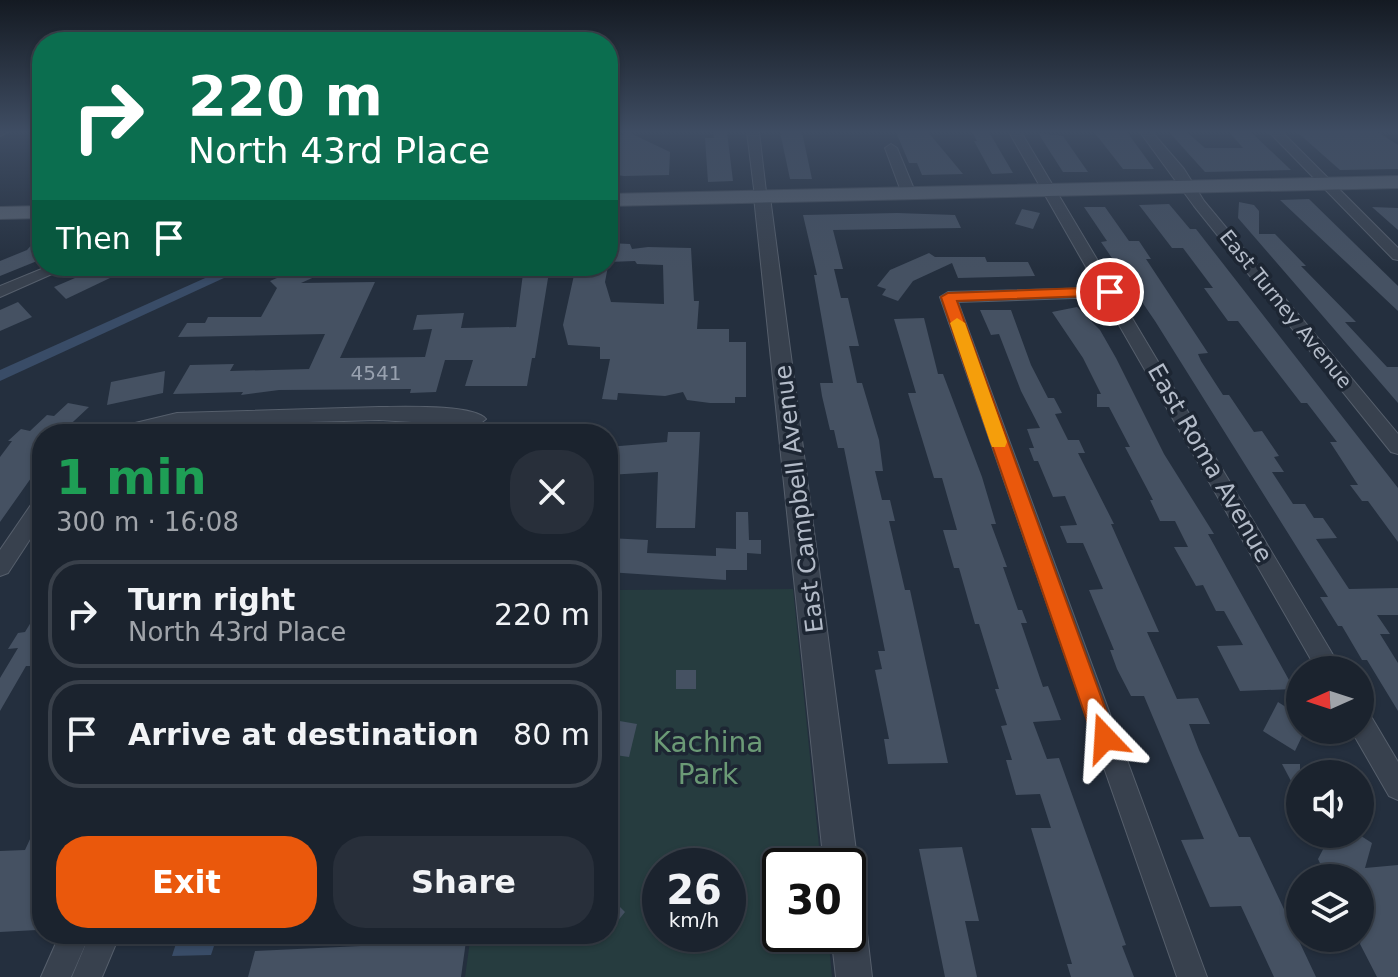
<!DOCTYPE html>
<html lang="en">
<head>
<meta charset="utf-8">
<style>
  :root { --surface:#1b232e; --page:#282f3a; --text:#f1f3f6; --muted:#a0a4aa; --line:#39404a; --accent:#ea580c }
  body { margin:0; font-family:"DejaVu Sans",sans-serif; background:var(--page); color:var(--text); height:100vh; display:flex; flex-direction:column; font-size:30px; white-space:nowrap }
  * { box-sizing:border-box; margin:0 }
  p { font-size:26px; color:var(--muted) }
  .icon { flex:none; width:44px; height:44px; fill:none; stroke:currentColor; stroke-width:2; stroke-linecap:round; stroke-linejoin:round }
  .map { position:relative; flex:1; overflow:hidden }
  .side { position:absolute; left:32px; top:424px; width:586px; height:520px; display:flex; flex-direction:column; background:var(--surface); border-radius:32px; box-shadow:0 2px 6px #0004,0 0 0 2px var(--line) }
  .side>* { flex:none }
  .banner { position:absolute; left:32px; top:32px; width:586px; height:244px; border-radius:32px; box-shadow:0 2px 6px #0004,0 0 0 2px var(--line); background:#0b6e4f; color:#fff; overflow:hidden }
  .needle { width:52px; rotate:267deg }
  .controls { position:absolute; left:1286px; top:656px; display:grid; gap:16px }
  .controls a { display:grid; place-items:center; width:88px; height:88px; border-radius:50%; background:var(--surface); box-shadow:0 2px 6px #0004,0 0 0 2px var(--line); font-size:40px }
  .speed { position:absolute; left:642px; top:848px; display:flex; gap:16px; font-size:40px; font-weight:700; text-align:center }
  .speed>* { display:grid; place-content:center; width:104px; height:104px; border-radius:50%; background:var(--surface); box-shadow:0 2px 6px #0004,0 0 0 2px var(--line); line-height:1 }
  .speed small { font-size:20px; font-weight:400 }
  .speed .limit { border:4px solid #111; border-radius:12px; background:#fff; color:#111 }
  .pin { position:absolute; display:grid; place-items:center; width:68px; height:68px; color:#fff; margin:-34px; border:4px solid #fff; border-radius:50%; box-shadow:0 2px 8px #0007 }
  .me { position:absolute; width:88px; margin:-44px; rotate:340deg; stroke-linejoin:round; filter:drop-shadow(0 0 6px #0008) }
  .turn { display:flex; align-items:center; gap:28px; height:168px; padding:0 24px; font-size:36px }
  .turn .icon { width:104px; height:104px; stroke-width:2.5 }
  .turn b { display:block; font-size:56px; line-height:68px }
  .then { display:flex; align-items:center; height:76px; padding:0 24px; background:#0003; gap:16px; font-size:30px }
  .round { display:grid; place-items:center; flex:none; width:84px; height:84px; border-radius:32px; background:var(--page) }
  .summary { display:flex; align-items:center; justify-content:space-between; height:136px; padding:0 24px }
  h1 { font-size:48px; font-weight:600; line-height:60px; color:#1e9e55 }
  .action { display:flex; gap:16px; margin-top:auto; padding:16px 24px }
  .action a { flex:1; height:92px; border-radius:32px; background:var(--accent); color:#fff; font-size:32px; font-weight:600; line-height:92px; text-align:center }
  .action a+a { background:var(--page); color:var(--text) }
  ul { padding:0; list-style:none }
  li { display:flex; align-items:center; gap:24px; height:108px; margin:0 16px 12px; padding:0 8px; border:4px solid var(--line); border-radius:32px }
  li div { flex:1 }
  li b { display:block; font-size:30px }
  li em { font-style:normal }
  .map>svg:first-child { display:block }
  .green { fill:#263c3f; fill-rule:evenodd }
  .water { fill:#394c67 }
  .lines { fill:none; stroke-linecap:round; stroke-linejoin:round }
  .canal { fill:#394c67; fill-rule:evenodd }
  .building { fill:#455162 }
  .minor-casing { stroke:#565f6c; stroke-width:2 }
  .tertiary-casing { stroke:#565f6c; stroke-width:2 }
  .primary-casing { stroke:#414a57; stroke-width:2 }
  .minor { fill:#38414e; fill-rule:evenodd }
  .tertiary { fill:#38414e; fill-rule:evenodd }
  .primary { fill:#56606e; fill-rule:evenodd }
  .route { fill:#ea580c; stroke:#983908; stroke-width:2 }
  .slow { fill:#f59e0b }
  .labels { text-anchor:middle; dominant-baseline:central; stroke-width:7; stroke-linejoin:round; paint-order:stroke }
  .far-street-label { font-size:20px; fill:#b4bcc9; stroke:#1d2633 }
  .number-label { font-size:20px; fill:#98a1af }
  .street-label { font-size:24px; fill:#b4bcc9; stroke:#1d2633 }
  .near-park-label { font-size:28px; fill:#6b9a76; stroke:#1d2633 }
</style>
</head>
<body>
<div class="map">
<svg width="1398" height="977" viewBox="0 0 1398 977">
  <rect width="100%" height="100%" fill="#242f3e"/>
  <path class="green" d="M793 589 821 866H780V934H828L832 977H465L471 934H608V590ZM660 866H728V934H660Z"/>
  <path class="water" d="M179 934H218L211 955 172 956Z"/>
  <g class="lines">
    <path class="canal" d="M232 266H250L0 381V370Z"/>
  </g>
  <g class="building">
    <path d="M628 132 670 152 669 175 624 176 616 175V170H608V141Z"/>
    <path d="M713 132H727L733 181 708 182 705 138H714Z"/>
    <path d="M780 132H802L812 179H790Z"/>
    <path d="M896 132H928L963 174 922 175 917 163H909Z"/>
    <path d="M972 132H989L1013 173 992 174 974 141H977Z"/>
    <path d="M1094 132H1127L1154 169H1123Z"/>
    <path d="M1169 132H1187L1205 148H1243L1229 132H1251L1291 170 1205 172Z"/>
    <path d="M1297 132H1378L1398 145V169L1340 170Z"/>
    <path d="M1038 133 1063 136 1088 172H1063Z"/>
    <path d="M1309 199 1398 286V311L1280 200Z"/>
    <path d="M1239 202 1254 205 1259 211V234H1275L1306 266H1301L1356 322H1345L1387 367H1398V403L1238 218Z"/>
    <path d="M1169 204 1190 229H1196L1398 488V542L1368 501H1362L1350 485H1358L1330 442H1337L1307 403H1301L1238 321H1228L1204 288H1213L1183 248H1172L1139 205Z"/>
    <path d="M1084 207H1105L1129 241H1139L1151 259H1146L1208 353 1198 354 1201 361 1223 395H1229L1254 432 1262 431 1279 456 1274 457 1284 472H1272L1293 504H1305L1314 518H1323L1337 538 1316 539 1349 589 1398 588V615H1377L1390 634H1380L1398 663V711L1367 660H1362L1342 626H1338L1320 597H1328L1155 321 1101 242 1107 241Z"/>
    <path d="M1372 207 1398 208V230Z"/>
    <path d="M1022 209 1040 213 1033 229 1015 224Z"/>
    <path d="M897 213 955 215 961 228 833 230 843 269H834L841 298H848L859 346H849L857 383H862L879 440 883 471H875L882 500H890L895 521H889L905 590H910L948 763 888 764 884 739H889L875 670 882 669 878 651H885L844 448H838L834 430H830L822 396 820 383H833L814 275H817L803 215Z"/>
    <path d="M42 233V259L0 276V261L27 250Z"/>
    <path d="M608 243 630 244 632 249 648 247 691 248 694 301H699L697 329H729V342H746V397H735V403H710L687 400 683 392 665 396 618 393 617 400 602 399 610 359H600V347L568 345 563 325 576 266H608L605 282 611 302 664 304 663 265 637 264 635 261 608 262Z"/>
    <path d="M929 253 935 257H985L987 262H1028L1035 276 958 278 952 263 913 281 898 301 882 295 886 289 877 286 890 270Z"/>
    <path d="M103 266 133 267 66 299 54 287Z"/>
    <path d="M305 266H339L301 283 375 282 340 358 425 357 432 329 413 330 417 315 464 313 461 328 516 327 524 266H550L535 358H532L527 386H465L473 360H445L436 392 410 393 411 389 279 390 241 395 243 392 173 394 190 365 234 364 230 371 309 369 325 334 178 337 187 323H205L208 317H261L277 288 270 281Z"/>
    <path d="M18 302 32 317 0 331V310Z"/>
    <path d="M1077 307 1100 330 1116 358 1164 454 1214 534H1208L1294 689 1240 691 1217 646 1243 645 1224 611H1216L1203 585 1196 586 1174 547H1188L1175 521H1160L1150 500H1153L1125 447H1130L1109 407H1097V394H1101L1083 358 1052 312Z"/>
    <path d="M980 310H1011L1031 365 1048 398H1054L1062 413 1055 414 1068 440H1079L1085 453H1078L1114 524H1111L1159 632H1147L1177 699 1198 698 1210 724H1189L1199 750 1239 837H1250L1316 977H1274L1241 906 1210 907 1181 840 1204 839 1144 696H1131L1117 669 1110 650H1114L1089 590 1103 589 1083 543H1067L1060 526 1077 525 1065 496 1053 497 1038 461H1034L1029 448H1034L1027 429 1040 428 1021 391 999 334 991 335Z"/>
    <path d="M924 318 938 374H943L982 477 996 524H991L1007 567H1003L1018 610H1022L1027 623H1021L1043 687 1048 686 1061 720 1033 722 1047 759 1059 758 1126 945 1122 946 1134 977H1071L1067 964H1072L1031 828H1051L1040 794 1016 795 1006 760H1012L1001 726 1007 725 995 689H999L979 624H975L959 568H954L943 530H957L942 478H934L908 393H916L894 319Z"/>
    <path d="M165 371 163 393 107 405 111 382Z"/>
    <path d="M68 403 89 407 60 434H42V454L30 471H36L0 522V457L12 441H8L21 429 30 431 47 415 54 416Z"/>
    <path d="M668 432H700L695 528H656L658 472 608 475V447L667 442Z"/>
    <path d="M736 512H748L749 540H761V554L747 553V570H726V580L608 572V538L648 540 647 553 716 556V548L736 549Z"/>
    <path d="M42 604V666H26L0 711V678L18 648 8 649 18 633 25 632Z"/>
    <rect x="676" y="670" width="20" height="19"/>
    <path d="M1278 702 1300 716V730H1305L1295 751 1263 731Z"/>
    <path d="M608 719 637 724 629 757 608 754Z"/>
    <path d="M1282 764H1300V798Z"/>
    <path d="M42 813V920L37 930 0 932V851L25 850Z"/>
    <path d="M1331 834H1358L1372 843 1365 868 1398 865V977H1377L1360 944 1373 899 1360 900V878H1327L1318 859Z"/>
    <path d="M962 847 979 921H965L977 977H945L919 849Z"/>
    <path d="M608 895 625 912 608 933Z"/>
    <path d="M466 941 461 977H248L255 951Z"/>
  </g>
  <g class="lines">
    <g class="minor-casing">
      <g id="minor">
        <path d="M0 132H8L0 136Z"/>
        <path d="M747 132H759L767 200 755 197Z"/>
        <path d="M1009 132H1021L1342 670H1317L1103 297 958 302 1207 977H1177L940 297 948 292 1098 288Z"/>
        <path d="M1140 132H1152L1184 169 1204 201 1398 434V454L1391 452 1194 206Z"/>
        <path d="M1269 132H1282L1398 248V260L1393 259Z"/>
        <path d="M891 144 897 148 916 194 914 197 902 194 885 148Z"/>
        <path d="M49 266H70L0 297V286Z"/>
        <path d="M379 407C400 407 474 404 486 419L477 426 379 420 198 425 137 434H108L110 429 177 413Z"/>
        <path d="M42 497V521L8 573 0 576V550L35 499Z"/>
        <path d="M1360 710 1369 713 1398 762V800L1389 796 1351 730H1360Z"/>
        <path d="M60 934H90L71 977H41Z"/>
        <path d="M90 934H120L102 977H72Z"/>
      </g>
    </g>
    <g class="tertiary-casing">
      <g id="tertiary">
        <path d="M762 192 770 197 858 866 853 878 848 880V866H824L754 197Z"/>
        <path d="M848 907 861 912 866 925 872 977H836L831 934H848Z"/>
      </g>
    </g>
    <g class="primary-casing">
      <g id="primary">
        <path d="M1398 176V188L608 206V194Z"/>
        <path d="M42 206V218L0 219V207Z"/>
      </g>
    </g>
    <use href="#minor" class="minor"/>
    <use href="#tertiary" class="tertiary"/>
    <use href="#primary" class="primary"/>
  </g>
  <linearGradient id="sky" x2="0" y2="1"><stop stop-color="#141a22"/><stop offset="0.49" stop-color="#3f4d63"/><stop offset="1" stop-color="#3f4d63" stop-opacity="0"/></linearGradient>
  <rect width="1398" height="269" fill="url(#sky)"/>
  <path class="route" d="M1110 287 1118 292 1115 295 957 301 1116 738 1113 746 1105 750 1096 746 1093 738 941 297 948 293Z"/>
  <path class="slow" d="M957 318 965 323 1007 442 1005 447H992L990 442 950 323Z"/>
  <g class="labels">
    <g class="far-street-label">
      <text transform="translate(1286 309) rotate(51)">East Turney Avenue</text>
    </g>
    <g class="number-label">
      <text x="376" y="373">4541</text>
    </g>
    <g class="street-label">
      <text transform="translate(1210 463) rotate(60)">East Roma Avenue</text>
      <text transform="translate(799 499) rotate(-97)">East Campbell Avenue</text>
    </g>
    <g class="near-park-label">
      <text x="708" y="742">Kachina<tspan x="708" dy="32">Park</tspan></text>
    </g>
  </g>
</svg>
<div class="controls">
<a><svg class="needle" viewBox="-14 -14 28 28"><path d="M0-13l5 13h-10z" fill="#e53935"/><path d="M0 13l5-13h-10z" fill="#a0a4aa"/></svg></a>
<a><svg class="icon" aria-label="sound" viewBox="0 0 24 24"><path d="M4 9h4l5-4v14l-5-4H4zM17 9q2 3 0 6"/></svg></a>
<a><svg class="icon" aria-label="layers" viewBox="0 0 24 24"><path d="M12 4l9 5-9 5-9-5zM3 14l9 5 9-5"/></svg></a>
</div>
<div class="speed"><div>26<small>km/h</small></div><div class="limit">30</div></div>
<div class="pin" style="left:1110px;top:292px;background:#d93025"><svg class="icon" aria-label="arrive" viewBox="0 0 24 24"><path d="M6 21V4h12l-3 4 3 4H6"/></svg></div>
<svg class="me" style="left:1105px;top:738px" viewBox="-20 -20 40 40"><path d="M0-17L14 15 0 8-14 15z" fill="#ea580c" stroke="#fff" stroke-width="4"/></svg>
<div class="banner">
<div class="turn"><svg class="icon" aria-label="right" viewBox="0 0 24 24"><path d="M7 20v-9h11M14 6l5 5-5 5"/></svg><div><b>220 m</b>North 43rd Place</div></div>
<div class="then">Then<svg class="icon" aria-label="arrive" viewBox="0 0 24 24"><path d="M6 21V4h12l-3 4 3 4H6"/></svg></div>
</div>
<section class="side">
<div class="summary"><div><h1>1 min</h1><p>300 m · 16:08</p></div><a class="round"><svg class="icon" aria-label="close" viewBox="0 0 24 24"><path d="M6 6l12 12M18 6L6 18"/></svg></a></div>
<ul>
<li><svg class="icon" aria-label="right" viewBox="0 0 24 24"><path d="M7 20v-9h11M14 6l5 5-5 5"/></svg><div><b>Turn right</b><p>North 43rd Place</p></div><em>220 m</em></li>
<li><svg class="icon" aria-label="arrive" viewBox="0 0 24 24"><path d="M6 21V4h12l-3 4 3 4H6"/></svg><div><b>Arrive at destination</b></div><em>80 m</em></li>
</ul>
<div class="action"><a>Exit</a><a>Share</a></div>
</section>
</div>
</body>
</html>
